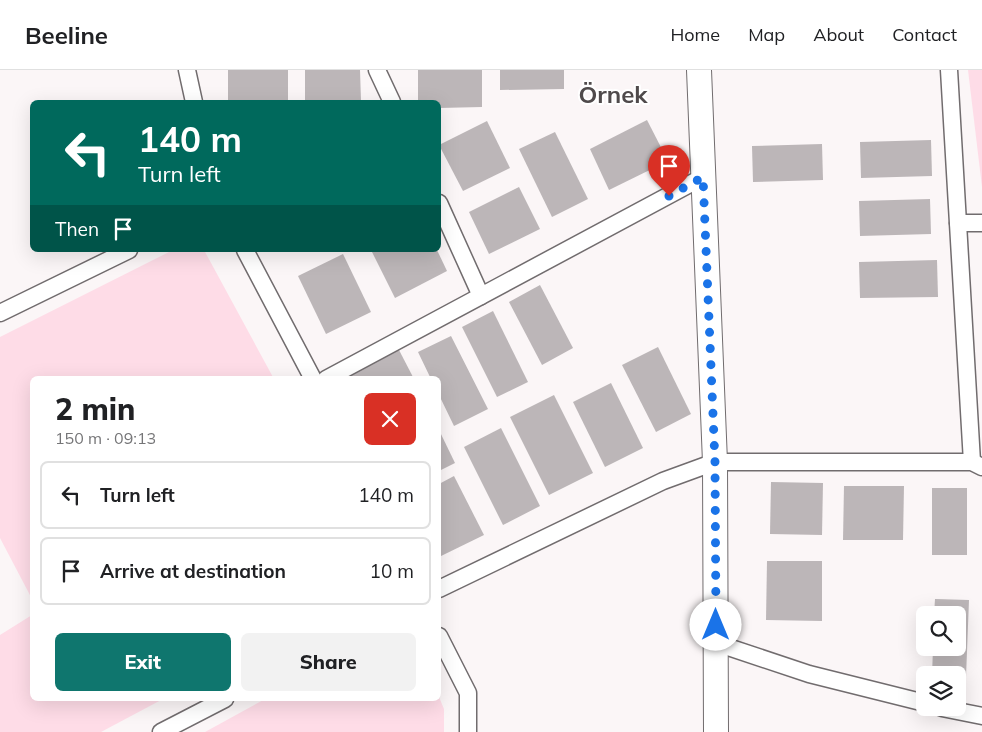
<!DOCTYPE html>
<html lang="en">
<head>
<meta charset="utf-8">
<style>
  :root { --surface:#fff; --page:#f2f2f2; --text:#202124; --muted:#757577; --line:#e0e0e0; --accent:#0f766e }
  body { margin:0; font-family:Mulish,sans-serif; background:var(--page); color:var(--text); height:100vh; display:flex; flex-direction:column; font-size:19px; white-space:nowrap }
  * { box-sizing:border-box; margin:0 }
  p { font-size:16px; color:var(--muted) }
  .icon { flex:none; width:28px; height:28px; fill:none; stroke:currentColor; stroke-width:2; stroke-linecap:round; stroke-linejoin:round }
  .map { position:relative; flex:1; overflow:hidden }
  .sheet { position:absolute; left:30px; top:306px; width:411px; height:325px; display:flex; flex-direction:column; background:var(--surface); border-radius:8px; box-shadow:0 5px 20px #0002 }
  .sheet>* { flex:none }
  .guide { position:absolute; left:30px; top:30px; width:411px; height:152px; border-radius:8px; box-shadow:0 5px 20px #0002; background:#00695c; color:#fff; overflow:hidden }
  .controls { position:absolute; left:916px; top:536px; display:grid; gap:10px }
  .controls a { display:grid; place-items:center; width:50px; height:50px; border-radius:8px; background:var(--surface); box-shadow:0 5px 20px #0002; font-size:25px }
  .pin { position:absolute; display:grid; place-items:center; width:42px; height:42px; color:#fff; margin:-51px -21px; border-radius:50% 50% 50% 0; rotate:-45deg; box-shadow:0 0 5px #0007 }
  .pin .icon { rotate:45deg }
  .me { position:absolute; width:55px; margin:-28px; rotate:0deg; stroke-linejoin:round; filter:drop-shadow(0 0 4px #0008) }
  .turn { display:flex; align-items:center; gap:18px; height:105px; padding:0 25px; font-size:22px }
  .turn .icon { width:65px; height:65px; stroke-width:2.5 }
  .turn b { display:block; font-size:35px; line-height:42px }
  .then { display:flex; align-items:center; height:48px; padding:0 25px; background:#0003; gap:10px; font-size:19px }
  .round { display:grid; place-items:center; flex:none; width:52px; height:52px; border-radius:8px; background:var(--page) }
  .overview { display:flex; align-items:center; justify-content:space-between; height:85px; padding:0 25px }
  h1 { font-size:30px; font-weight:800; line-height:38px }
  .action { display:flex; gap:10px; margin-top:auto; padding:10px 25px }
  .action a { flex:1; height:58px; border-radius:8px; background:var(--accent); color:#fff; font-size:20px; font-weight:800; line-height:58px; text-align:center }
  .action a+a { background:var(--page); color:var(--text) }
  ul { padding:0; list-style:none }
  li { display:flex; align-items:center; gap:15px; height:68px; margin:0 10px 8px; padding:0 15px; border:2px solid var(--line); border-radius:8px }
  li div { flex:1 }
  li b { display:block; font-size:19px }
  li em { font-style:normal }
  header { display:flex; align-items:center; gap:30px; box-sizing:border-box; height:70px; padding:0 25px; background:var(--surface); border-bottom:1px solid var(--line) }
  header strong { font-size:24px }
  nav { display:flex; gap:28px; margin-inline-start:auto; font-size:18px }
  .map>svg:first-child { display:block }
  .green { fill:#fedce7 }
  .building { fill:#bcb6b8 }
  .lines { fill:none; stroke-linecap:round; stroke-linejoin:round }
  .street-casing { stroke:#716c6e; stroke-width:19 }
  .secondary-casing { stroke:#716c6e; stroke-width:26 }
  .street { stroke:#fff; stroke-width:16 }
  .secondary { stroke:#fff; stroke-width:24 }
  .route { stroke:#1a73e8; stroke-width:9; stroke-dasharray:0 16.2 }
  .labels { text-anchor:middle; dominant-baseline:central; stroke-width:4; stroke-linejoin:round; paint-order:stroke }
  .district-label { font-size:24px; font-weight:bold; fill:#4f4a4b; stroke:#fff }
</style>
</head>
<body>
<header>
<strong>Beeline</strong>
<nav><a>Home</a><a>Map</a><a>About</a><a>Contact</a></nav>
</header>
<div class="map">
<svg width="982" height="662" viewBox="0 0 982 662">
  <rect width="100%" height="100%" fill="#fbf6f7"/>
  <g class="green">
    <path d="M968 0H982V117Z"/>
    <path d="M173 180H204L274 309H32V529L0 468V267Z"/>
    <path d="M32 545V629H163L101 662H0V565Z"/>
    <path d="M439 627 444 639V662H205L265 629H439Z"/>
  </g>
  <g class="building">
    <rect x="228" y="0" width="60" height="32"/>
    <path d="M305 0H360L361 32H305Z"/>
    <path d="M418 0H482V37L439 38V32H418Z"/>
    <path d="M500 0H564V19L500 20Z"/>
    <path d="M647 50 668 91 609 120 590 79Z"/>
    <path d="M487 51 510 98 463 121 439 75Z"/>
    <path d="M555 62 588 129 552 147 519 79Z"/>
    <path d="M931 70 932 106 861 108 860 72Z"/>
    <path d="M822 74 823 110 753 112 752 76Z"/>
    <path d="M519 117 540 159 489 184 469 142Z"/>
    <path d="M930 129 931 164 860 166 859 131Z"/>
    <path d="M371 180H437L447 201 395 228Z"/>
    <path d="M343 184 371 242 326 264 298 206Z"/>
    <path d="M937 190 938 227 860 228 859 192Z"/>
    <path d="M540 215 573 278 542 295 509 232Z"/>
    <path d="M493 241 528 312 497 327 462 257Z"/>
    <path d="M451 266 488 339 454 356 439 325V309H431L418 282Z"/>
    <path d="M658 277 691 344 656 362 622 295Z"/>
    <path d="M399 280 414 309H349L348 306Z"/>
    <path d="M611 313 643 378 605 397 573 332Z"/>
    <path d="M554 325 593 403 549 425 510 347Z"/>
    <path d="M501 358 540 436 503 455 464 377Z"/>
    <path d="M439 360 455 393 439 401Z"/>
    <path d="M454 406 484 465 439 487V414Z"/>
    <path d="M771 412 823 413 822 465 770 464Z"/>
    <path d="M844 416H904L903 470H843Z"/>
    <rect x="932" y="418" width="35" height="67"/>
    <path d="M767 491H822V551L766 550Z"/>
    <path d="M935 529 969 530 966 607 932 605 933 578H958V545H934Z"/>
  </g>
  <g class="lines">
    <g class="street-casing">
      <g id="street">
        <path d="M187 0 194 32"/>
        <path d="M377 0 392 32"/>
        <path d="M949 0 972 392"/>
        <path d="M439 133 481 226"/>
        <path d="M958 153H982"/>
        <path d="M245 180 313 309"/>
        <path d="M0 243 129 180"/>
        <path d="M326 309 703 107"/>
        <path d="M439 519 663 411 715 392H972L982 397"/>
        <path d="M439 566 468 623V662"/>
        <path d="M716 573 809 604 925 633"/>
        <path d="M942 638 982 646"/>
        <path d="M161 662 225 629"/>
      </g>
    </g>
    <g class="secondary-casing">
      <path id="secondary" d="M699 0 715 392 716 662"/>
    </g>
    <use href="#street" class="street"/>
    <use href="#secondary" class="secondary"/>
  </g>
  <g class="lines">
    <path class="route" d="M669 126 703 107 715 392 716 555"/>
  </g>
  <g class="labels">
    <g class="district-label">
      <text x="613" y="24">Örnek</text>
    </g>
  </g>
</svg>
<div class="controls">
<a><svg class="icon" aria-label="search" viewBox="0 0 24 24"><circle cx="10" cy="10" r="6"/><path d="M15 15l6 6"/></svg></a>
<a><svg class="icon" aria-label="layers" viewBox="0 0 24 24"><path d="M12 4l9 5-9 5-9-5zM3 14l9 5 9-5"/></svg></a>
</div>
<div class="pin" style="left:669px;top:126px;background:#d93025"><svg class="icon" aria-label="arrive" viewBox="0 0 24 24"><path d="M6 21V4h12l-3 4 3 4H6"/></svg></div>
<svg class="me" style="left:716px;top:555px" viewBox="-20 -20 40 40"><circle r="19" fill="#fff"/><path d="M0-13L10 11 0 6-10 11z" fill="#1a73e8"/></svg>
<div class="guide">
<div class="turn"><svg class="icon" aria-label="left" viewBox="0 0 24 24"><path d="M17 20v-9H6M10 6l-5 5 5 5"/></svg><div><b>140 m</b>Turn left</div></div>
<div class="then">Then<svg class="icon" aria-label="arrive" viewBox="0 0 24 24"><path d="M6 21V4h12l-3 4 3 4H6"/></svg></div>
</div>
<section class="sheet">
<div class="overview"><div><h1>2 min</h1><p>150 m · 09:13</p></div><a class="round" style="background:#d93025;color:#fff"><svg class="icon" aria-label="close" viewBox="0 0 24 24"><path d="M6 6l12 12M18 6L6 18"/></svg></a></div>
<ul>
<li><svg class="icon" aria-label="left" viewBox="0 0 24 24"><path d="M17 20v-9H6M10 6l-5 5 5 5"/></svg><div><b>Turn left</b></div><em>140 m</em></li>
<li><svg class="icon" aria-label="arrive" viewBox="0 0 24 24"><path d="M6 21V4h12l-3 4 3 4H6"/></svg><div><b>Arrive at destination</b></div><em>10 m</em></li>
</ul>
<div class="action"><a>Exit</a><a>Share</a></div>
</section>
</div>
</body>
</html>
